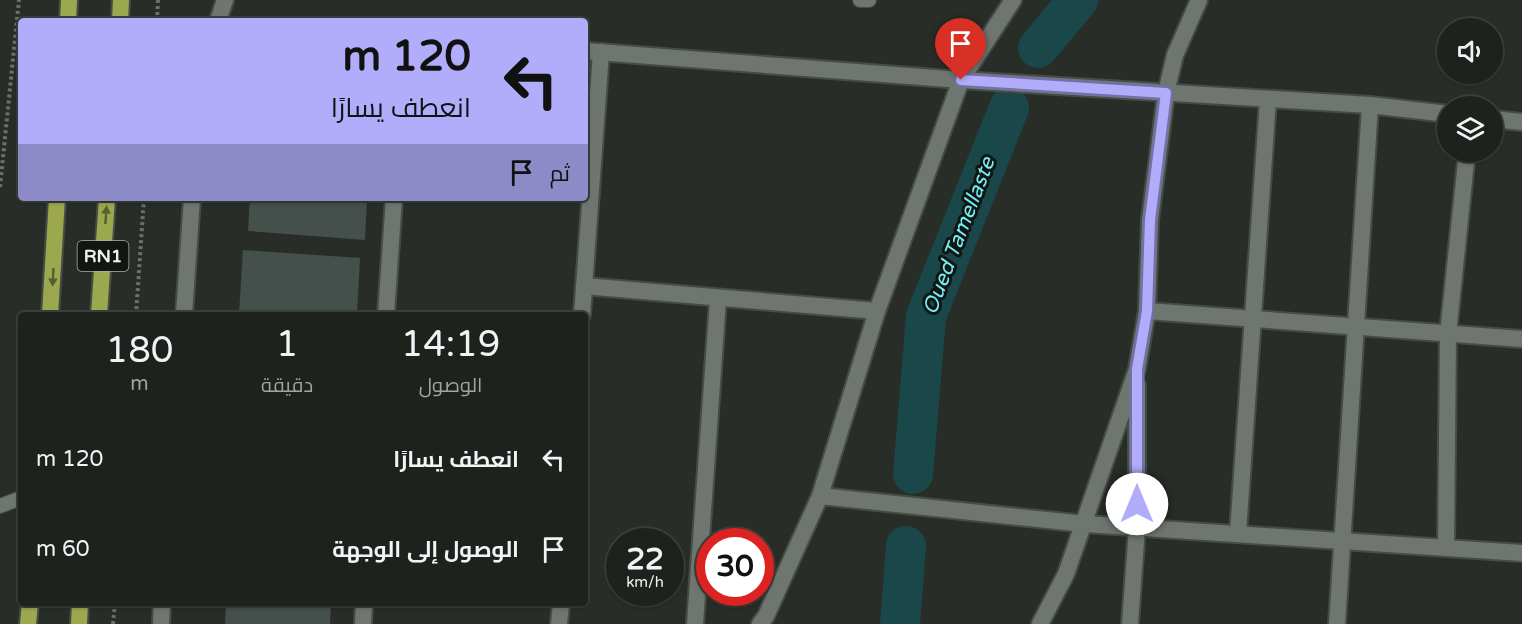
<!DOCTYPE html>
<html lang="ar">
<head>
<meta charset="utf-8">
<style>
  :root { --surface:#1e221d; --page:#2b2f2a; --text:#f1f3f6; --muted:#a1a4a4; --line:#3c3f3b }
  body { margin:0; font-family:"Varela Round",Cairo,sans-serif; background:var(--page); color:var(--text); direction:rtl; height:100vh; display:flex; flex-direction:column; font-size:22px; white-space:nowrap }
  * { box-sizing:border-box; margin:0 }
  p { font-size:20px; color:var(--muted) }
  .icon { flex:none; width:33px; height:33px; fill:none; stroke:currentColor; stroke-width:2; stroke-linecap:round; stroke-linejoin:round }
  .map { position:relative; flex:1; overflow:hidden; direction:ltr }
  .panel { position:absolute; left:18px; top:312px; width:570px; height:294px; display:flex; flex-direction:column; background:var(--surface); border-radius:6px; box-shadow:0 2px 4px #0004,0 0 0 2px var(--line); direction:rtl }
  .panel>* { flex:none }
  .banner { position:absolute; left:18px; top:18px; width:570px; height:183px; border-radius:6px; box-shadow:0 2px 4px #0004,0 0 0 2px var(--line); direction:rtl; background:#b1adfa; color:#111; overflow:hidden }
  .controls { position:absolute; left:1437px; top:18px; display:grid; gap:12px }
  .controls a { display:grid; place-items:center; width:66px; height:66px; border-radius:50%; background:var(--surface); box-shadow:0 2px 4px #0004,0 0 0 2px var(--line); font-size:30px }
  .speed { position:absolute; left:606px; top:528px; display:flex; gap:12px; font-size:30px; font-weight:700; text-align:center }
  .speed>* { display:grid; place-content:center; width:78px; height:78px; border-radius:50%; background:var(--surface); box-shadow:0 2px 4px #0004,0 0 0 2px var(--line); line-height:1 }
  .speed small { font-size:15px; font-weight:400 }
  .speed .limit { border:9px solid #d22; background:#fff; color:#111 }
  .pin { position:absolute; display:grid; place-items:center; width:51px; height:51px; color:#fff; margin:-62px -26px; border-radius:50% 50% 50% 0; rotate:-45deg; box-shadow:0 0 6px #0007 }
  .pin .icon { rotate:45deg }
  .me { position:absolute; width:66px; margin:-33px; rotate:0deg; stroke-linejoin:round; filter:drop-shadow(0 0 4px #0008) }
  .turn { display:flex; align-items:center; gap:21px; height:126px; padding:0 18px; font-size:27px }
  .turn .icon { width:78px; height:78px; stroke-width:2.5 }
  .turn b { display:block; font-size:42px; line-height:51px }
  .then { display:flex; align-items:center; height:57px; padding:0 18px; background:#0003; gap:12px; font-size:22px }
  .eta { display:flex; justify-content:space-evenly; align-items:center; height:102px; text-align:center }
  .eta b { font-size:36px; font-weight:600; line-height:42px }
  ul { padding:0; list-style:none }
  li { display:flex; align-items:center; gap:18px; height:90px; padding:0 18px }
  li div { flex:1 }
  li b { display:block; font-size:22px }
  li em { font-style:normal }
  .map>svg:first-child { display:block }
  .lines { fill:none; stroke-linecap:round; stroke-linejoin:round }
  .river { stroke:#1a474a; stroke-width:40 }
  .building { fill:#454f4b }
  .service-casing { stroke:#464b46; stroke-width:16 }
  .minor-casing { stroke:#464b46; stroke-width:20 }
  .trunk-casing { stroke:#464b46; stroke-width:20 }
  .path { stroke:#6b706a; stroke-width:4; stroke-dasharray:3 3; stroke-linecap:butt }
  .service { stroke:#6f766f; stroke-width:14 }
  .minor { stroke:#6f766f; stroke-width:16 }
  .trunk { stroke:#9ca84e; stroke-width:16 }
  .oneway { fill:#575e30 }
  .route-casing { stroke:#7370a2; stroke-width:15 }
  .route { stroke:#b1adfa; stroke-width:10 }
  .labels { text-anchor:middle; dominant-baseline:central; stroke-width:6; stroke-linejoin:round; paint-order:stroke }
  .shield { fill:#121512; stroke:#adb0ad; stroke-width:1.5 }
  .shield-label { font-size:18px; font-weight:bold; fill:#eff3ef }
  .water-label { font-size:21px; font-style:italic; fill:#71eef6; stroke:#121512 }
</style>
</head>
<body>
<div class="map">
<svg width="1522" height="624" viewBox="0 0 1522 624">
  <rect width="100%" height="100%" fill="#282e27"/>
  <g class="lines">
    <g class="river">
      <path d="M1038 48 1078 0"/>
      <path d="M913 474 926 316 1009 108"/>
      <path d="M900 624 906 546"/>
    </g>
  </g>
  <g class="building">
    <path d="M250 198H367L365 240 248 231Z"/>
    <path d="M243 250 360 258 357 315 239 314Z"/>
    <path d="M226 603H331L330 624H225Z"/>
  </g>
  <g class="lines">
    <g class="service-casing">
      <g id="service">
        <path d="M860 0H869"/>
        <path d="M0 506 21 498"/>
      </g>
    </g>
    <g class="minor-casing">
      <g id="minor">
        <path d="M218 21 225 0"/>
        <path d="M585 51 961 80 1370 105 1448 114"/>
        <path d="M1492 119 1522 122"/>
        <path d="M584 286 877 311"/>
        <path d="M1147 311 1522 339"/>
        <path d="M184 315 192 198"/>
        <path d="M386 315 394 198"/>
        <path d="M582 315 601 52"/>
        <path d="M820 496 1085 524 1522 553"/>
        <path d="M1238 533 1268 99"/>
        <path d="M1446 547 1448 334 1467 152"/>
        <path d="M161 624 162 603"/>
        <path d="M363 624 364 603"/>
        <path d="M559 624 561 603"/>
        <path d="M695 624 718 299"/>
        <path d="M760 624 766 616 820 496 877 311 961 80 1013 0"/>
        <path d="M1040 624 1066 574 1137 369 1147 311 1150 220 1166 93 1175 55 1199 0"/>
        <path d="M1130 624 1137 527V385"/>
        <path d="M1337 624 1370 105"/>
      </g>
    </g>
    <g class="trunk-casing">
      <g id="trunk">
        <path d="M68 21 69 0"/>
        <path d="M120 21 121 0"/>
        <path d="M50 315 57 198"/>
        <path d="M99 315 107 198"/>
        <path d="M28 624 30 603"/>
        <path d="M79 624 80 603"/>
      </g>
    </g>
    <g class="path">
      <path d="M157 21 158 0"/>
      <path d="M0 187 19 0"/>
      <path d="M136 315 144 198"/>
      <path d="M113 624 115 603"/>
    </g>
    <use href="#service" class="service"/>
    <use href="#minor" class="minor"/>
    <use href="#trunk" class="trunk"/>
  </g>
  <defs><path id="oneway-solid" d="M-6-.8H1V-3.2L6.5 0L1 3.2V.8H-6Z" transform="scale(1.5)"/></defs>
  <g class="oneway">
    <use href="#oneway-solid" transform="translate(106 215) rotate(-86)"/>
    <use href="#oneway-solid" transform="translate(53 277) rotate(93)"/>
  </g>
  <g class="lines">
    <g class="route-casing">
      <path id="route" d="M961 80 1166 93 1150 220 1147 311 1137 369V504"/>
    </g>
    <use href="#route" class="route"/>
  </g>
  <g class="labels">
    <rect class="shield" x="77.5" y="241" width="51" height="30" rx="4.5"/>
    <g class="shield-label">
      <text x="103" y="256">RN1</text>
    </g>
    <g class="water-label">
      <text transform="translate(959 236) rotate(-69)">Oued Tamellaste</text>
    </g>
  </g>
</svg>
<div class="controls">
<a><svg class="icon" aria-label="sound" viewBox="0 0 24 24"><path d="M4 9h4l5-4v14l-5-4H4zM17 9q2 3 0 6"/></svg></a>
<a><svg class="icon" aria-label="layers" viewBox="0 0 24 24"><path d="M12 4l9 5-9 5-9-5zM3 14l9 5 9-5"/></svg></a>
</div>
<div class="speed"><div>22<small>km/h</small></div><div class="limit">30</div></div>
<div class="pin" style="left:961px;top:80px;background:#d93025"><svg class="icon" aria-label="arrive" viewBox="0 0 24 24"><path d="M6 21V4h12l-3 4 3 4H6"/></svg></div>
<svg class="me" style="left:1137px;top:504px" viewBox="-20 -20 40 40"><circle r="19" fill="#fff"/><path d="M0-13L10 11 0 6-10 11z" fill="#b1adfa"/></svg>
<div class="banner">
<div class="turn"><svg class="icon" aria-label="left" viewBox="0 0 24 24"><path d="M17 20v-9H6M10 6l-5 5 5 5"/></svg><div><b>120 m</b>انعطف يسارًا</div></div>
<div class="then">ثم<svg class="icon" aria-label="arrive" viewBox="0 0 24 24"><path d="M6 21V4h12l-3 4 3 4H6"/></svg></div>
</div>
<section class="panel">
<div class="eta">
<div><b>14:19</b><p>الوصول</p></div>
<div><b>1</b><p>دقيقة</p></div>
<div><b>180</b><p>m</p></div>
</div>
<ul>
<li><svg class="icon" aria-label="left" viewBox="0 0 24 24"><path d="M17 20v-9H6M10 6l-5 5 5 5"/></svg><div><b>انعطف يسارًا</b></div><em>120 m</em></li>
<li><svg class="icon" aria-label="arrive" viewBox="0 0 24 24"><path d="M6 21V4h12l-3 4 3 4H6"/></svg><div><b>الوصول إلى الوجهة</b></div><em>60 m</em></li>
</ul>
</section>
</div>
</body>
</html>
